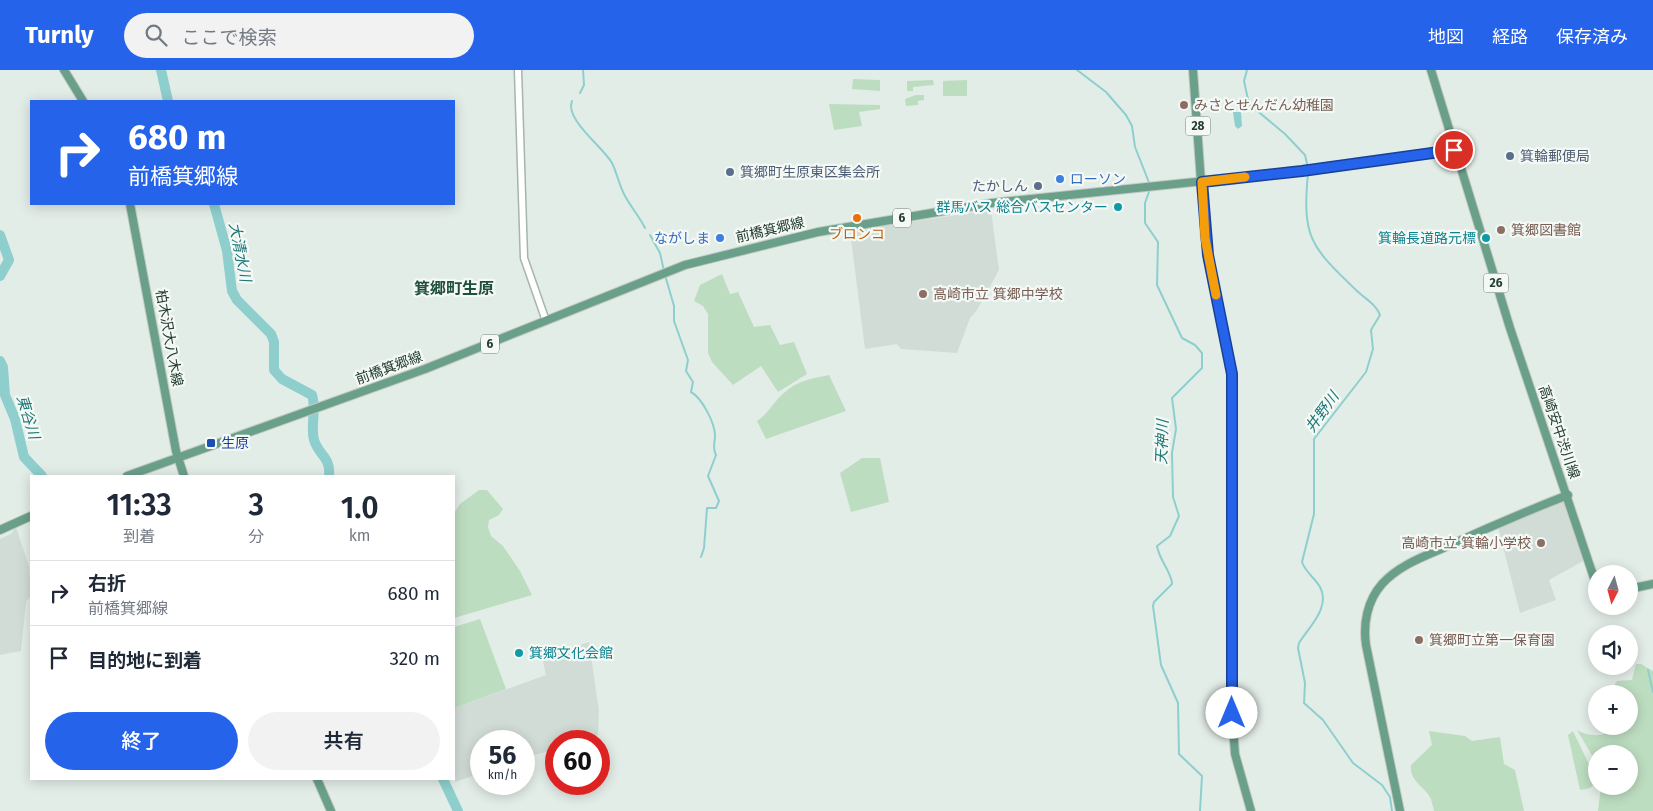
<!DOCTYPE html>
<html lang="ja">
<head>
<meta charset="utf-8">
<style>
  :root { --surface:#fff; --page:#f2f2f3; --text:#1f2937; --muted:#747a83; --line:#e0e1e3; --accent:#2563eb }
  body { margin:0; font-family:"Fira Sans","Noto Sans JP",sans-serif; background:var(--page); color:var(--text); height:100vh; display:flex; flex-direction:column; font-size:19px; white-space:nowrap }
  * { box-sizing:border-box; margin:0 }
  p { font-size:16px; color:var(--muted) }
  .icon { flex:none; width:28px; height:28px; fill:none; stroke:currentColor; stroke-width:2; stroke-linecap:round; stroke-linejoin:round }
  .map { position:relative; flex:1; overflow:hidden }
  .panel { position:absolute; left:30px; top:405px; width:425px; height:305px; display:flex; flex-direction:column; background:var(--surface); border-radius:0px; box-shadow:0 2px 12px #0003 }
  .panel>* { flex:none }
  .guide { position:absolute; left:30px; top:30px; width:425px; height:105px; border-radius:0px; box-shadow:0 2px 12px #0003; background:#2563eb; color:#fff; overflow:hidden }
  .needle { width:32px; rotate:186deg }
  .controls { position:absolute; left:1588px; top:495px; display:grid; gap:10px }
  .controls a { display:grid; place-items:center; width:50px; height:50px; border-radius:50%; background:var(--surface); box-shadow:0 2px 12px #0003; font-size:25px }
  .speed { position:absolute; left:470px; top:660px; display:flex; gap:10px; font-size:25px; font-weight:700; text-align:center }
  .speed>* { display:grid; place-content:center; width:65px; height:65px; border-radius:50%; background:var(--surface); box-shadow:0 2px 12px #0003; line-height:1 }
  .speed small { font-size:12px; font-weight:400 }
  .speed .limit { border:8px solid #d22; background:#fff; color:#111 }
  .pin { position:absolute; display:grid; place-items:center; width:42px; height:42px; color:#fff; margin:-21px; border:2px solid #fff; border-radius:50%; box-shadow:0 1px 5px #0007 }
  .me { position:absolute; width:55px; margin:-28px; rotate:0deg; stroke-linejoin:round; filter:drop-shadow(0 0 4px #0008) }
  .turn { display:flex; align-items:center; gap:18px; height:105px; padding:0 15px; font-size:22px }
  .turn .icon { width:65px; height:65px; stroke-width:2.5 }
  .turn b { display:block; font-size:35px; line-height:42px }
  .eta { display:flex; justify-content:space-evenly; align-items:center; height:85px; text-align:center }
  .eta b { font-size:30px; font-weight:600; line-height:35px }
  .cta { display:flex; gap:10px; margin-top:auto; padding:10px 15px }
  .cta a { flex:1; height:58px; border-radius:30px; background:var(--accent); color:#fff; font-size:20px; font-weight:600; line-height:58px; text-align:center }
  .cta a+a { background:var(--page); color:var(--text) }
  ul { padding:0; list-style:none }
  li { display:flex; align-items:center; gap:15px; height:65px; padding:0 15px; border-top:1px solid var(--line) }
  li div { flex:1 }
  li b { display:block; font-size:19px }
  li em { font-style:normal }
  header { display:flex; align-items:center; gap:30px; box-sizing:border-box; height:70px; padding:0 25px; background:var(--accent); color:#fff }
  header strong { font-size:24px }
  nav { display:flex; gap:28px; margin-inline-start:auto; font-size:18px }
  .search { width:350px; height:45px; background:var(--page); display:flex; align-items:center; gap:12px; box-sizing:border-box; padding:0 18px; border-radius:28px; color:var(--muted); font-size:19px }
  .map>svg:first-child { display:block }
  .built { fill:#d2dcd6 }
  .green { fill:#bdddc0 }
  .water { fill:#8ecfce }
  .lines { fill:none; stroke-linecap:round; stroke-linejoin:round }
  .stream { stroke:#8ecfce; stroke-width:2 }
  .river { stroke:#8ecfce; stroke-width:10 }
  .minor-casing { stroke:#a6b5ad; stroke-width:9 }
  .major-casing { stroke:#c2c9c6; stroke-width:10 }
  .minor { stroke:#fff; stroke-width:6 }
  .major { stroke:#6aa089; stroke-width:8 }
  .route-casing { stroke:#184099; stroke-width:12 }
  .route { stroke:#2563eb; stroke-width:9 }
  .slow { stroke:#f59e0b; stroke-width:9 }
  .education-dot { fill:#8d6e63; stroke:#f4f9f6; stroke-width:2 }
  .service-dot { fill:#5c6f8a; stroke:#f4f9f6; stroke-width:2 }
  .shop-dot { fill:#3f7fe0; stroke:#f4f9f6; stroke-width:2 }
  .culture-dot { fill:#0f9aa8; stroke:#f4f9f6; stroke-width:2 }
  .food-dot { fill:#e8710a; stroke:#f4f9f6; stroke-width:2 }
  .transit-dot { fill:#1a4fb4; stroke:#f4f9f6; stroke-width:2 }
  .labels { text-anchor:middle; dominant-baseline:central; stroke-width:4.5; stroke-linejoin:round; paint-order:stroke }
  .shield { fill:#f4f9f6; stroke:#62756d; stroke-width:1 }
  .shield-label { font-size:12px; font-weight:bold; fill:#243d32 }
  .education-label { font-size:14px; fill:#785e54; stroke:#f4f9f6; text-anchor:start }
  .service-label { font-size:14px; fill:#4e5e75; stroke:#f4f9f6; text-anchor:start }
  .shop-label { font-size:14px; fill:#366cbe; stroke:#f4f9f6; text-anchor:start }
  .culture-label { font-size:14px; fill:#0d838f; stroke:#f4f9f6; text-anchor:end }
  .street-label { font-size:14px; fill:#243d32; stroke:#f4f9f6 }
  .food-label { font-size:14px; fill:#c56008; stroke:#f4f9f6 }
  .transit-label { font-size:14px; fill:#164399; stroke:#f4f9f6; text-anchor:start }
  .water-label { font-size:15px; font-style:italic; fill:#207777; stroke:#f4f9f6 }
  .quarter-label { font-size:16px; font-weight:bold; fill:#204f3c; stroke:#f4f9f6 }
</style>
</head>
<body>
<header>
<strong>Turnly</strong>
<div class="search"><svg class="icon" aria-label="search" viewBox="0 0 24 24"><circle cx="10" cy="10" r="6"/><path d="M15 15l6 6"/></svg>ここで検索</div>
<nav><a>地図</a><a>経路</a><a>保存済み</a></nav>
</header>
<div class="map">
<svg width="1653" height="741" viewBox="0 0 1653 741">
  <rect width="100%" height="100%" fill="#e3ede7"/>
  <g class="built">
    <path d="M991 140 999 200 977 240 970 248 957 283 901 279 897 274 865 279 850 161Z"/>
    <path d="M1566 429 1585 490 1549 510 1556 530 1520 543 1498 457Z"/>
    <path d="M16 457 29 497 31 525 26 532 21 581 0 585V469L11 464Z"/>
    <path d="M589 572 599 641 598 665 580 671H556V679L524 688V671H481V703L455 712 454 638 546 605 542 587Z"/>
  </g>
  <g class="green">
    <path d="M853 9 880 10V21L852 19Z"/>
    <path d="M933 10 934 15 913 17V21H907V11Z"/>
    <path d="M967 10V26H943V11Z"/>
    <path d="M916 25H924V30L918 31V35L906 36 905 29Z"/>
    <path d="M829 34 880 35V39L859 42 862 56 834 60Z"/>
    <path d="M722 204 730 224 738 222 754 257 770 255 780 275 794 272 807 304 778 322 761 296 733 315 712 292 708 283V244L703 236 694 231 700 215Z"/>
    <path d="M829 305 846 341 766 369 757 351C769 343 774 331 785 322 797 311 813 308 829 305Z"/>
    <path d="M862 388H880L889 432 851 442 840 403Z"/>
    <path d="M479 420H487L503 439 499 445 489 450 488 457 491 466 503 476 520 501 532 525 454 548V443L460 434Z"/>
    <path d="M480 549 506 619 454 638V557Z"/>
    <path d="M1636 594H1641L1653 601V741H1598L1601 716H1629V684H1596V692L1577 660C1588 667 1607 668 1615 656H1629V624H1615V614L1617 611 1632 610Z"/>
    <path d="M1429 661 1465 666 1472 671 1500 667 1504 694 1515 700 1524 741H1434C1433 737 1432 733 1431 729 1426 717 1409 712 1411 695L1432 675Z"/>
    <path d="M1573 661 1596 709C1595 718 1587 719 1580 720L1568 665Z"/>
  </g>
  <path class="water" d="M1233 42H1241L1242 56 1238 59 1235 56Z"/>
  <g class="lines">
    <g class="stream">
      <path d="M1077 0 1106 22 1126 45 1132 56 1135 77 1150 115"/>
      <path d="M1247 0 1244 11 1249 34 1285 64 1305 85 1308 98"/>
      <path d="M580 23 584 15 583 0"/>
      <path d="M572 31C564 49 604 78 612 93 617 103 619 115 625 126 631 137 639 146 645 158"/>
      <path d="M1308 103C1302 167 1310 176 1356 220 1364 228 1376 234 1380 245L1371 260 1373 279 1366 302 1314 369V444L1302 492C1306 503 1315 508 1320 517 1331 537 1309 557 1299 573L1298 578 1305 613 1304 633 1323 650 1353 693 1382 715 1390 727 1392 741"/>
      <path d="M1150 119 1145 133V153L1158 172 1157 215 1182 268 1195 275 1202 283V298L1172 328 1176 359 1172 383 1173 427 1179 446 1170 466 1157 476C1159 490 1172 503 1172 514L1154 532 1153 536 1161 595 1178 633 1179 684 1202 706 1200 741"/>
      <path d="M650 165 660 183 664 201"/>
      <path d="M665 205 674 236V251L688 290 686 301 693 312 691 322C702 328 715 353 715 366 715 373 712 378 716 385L708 406 719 431 716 438H707L704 478 701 487"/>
      <path d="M1648 600 1653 622"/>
    </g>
    <g class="river">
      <path d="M161 0 168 31"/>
      <path d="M214 134 227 181 232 221 237 230 271 264 274 272V300L282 309 312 325C317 340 310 355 314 370 319 386 331 387 329 406"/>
      <path d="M0 165 9 190 0 206"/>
      <path d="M0 291 3 297 5 325 15 349 24 387 42 406"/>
      <path d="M443 709 458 741"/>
    </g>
    <g class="minor-casing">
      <path id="minor" d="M518 0 524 188 546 251"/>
    </g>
    <g class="major-casing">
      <g id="major">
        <path d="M64 0 83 31"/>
        <path d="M1193 0 1205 168 1232 304V643L1235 684 1251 741"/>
        <path d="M1431 0 1510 258 1596 514"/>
        <path d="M130 134 176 381 184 406"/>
        <path d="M127 406 425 299 685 195 818 162 992 133 1302 101 1454 80"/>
        <path d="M0 460 31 446"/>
        <path d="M1629 519 1653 514"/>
        <path d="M317 709 331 741"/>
        <path d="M1400 741 1366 575C1363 554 1367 531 1382 514 1399 495 1425 486 1448 476 1487 458 1527 441 1568 425"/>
      </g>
    </g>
    <use href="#minor" class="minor"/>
    <use href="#major" class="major"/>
  </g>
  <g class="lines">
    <g class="route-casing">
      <path id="route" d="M1232 643V304L1208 185 1202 112 1302 101 1454 80"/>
    </g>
    <use href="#route" class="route"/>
    <path class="slow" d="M1216 225 1205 168 1202 112 1245 107"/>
  </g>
  <g class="education-dot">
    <circle cx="1184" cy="35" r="5"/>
    <circle cx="1501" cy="160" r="5"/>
    <circle cx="923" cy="224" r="5"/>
    <circle cx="1541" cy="473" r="5"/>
    <circle cx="1419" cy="570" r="5"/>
  </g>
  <g class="service-dot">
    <circle cx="1510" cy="86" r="5"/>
    <circle cx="730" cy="102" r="5"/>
    <circle cx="1038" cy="116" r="5"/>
  </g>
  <g class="shop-dot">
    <circle cx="1060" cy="109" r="5"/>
    <circle cx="720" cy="168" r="5"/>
  </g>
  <g class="culture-dot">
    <circle cx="1118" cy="137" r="5"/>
    <circle cx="1486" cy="168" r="5"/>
    <circle cx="519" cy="583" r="5"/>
  </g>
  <circle class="food-dot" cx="857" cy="148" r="5"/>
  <rect class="transit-dot" x="206" y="368" width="10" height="10" rx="2.5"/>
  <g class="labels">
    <g class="shield">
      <rect x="1185.5" y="46.5" width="25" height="19" rx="4"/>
      <rect x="893" y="138.5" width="18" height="19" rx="4"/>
      <rect x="1483.5" y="203.5" width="25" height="19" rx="4"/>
      <rect x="481" y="264.5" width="18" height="19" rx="4"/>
    </g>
    <g class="shield-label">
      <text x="1198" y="56">28</text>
      <text x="902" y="148">6</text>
      <text x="1496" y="213">26</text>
      <text x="490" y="274">6</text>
    </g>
    <g class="education-label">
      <text x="1194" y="35">みさとせんだん幼稚園</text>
      <text x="1511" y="160">箕郷図書館</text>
      <text x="933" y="224">高崎市立 箕郷中学校</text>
      <text x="1531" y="473" text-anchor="end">高崎市立 箕輪小学校</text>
      <text x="1429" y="570">箕郷町立第一保育園</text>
    </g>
    <g class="service-label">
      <text x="1520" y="86">箕輪郵便局</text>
      <text x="740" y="102">箕郷町生原東区集会所</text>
      <text x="1028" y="116" text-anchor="end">たかしん</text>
    </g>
    <g class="shop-label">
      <text x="1070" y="109">ローソン</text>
      <text x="710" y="168" text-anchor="end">ながしま</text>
    </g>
    <g class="culture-label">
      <text x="1108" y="137">群馬バス 総合バスセンター</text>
      <text x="1476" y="168">箕輪長道路元標</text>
      <text x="529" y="583" text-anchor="start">箕郷文化会館</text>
    </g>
    <g class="street-label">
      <text transform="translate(770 160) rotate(-13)">前橋箕郷線</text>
      <text transform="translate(169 268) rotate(80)">柏木沢大八木線</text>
      <text transform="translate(389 298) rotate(-20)">前橋箕郷線</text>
      <text transform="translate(1559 362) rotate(71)">高崎安中渋川線</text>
    </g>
    <g class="food-label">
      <text x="857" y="164">ブロンコ</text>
    </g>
    <g class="transit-label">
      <text x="221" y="373">生原</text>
    </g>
    <g class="water-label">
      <text transform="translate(240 182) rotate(79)">大清水川</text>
      <text transform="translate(1322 342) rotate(-54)">井野川</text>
      <text transform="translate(28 347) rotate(73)">東谷川</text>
      <text transform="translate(1162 372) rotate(-88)">天神川</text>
    </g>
    <g class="quarter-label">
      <text x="454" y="218">箕郷町生原</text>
    </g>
  </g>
</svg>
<div class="controls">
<a><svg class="needle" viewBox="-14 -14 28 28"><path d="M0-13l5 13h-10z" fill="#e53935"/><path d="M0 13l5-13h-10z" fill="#747a83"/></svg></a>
<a><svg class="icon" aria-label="sound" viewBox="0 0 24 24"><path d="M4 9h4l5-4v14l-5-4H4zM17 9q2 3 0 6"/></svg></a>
<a>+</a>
<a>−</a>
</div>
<div class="speed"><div>56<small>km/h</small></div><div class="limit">60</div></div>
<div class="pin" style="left:1454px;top:80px;background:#d93025"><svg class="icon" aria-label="arrive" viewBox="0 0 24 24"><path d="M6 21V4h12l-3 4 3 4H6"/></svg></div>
<svg class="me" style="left:1232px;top:643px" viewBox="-20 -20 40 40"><circle r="19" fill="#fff"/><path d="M0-13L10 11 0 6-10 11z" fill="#2563eb"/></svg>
<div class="guide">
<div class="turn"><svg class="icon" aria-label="right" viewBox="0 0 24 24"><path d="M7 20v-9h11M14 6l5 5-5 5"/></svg><div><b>680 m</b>前橋箕郷線</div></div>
</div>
<section class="panel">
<div class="eta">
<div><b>11:33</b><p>到着</p></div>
<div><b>3</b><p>分</p></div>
<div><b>1.0</b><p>km</p></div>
</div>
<ul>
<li><svg class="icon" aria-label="right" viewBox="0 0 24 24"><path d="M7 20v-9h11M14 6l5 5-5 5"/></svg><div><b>右折</b><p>前橋箕郷線</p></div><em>680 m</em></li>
<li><svg class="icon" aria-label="arrive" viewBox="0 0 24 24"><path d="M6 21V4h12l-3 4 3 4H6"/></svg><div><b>目的地に到着</b></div><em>320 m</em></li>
</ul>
<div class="cta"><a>終了</a><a>共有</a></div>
</section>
</div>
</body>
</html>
